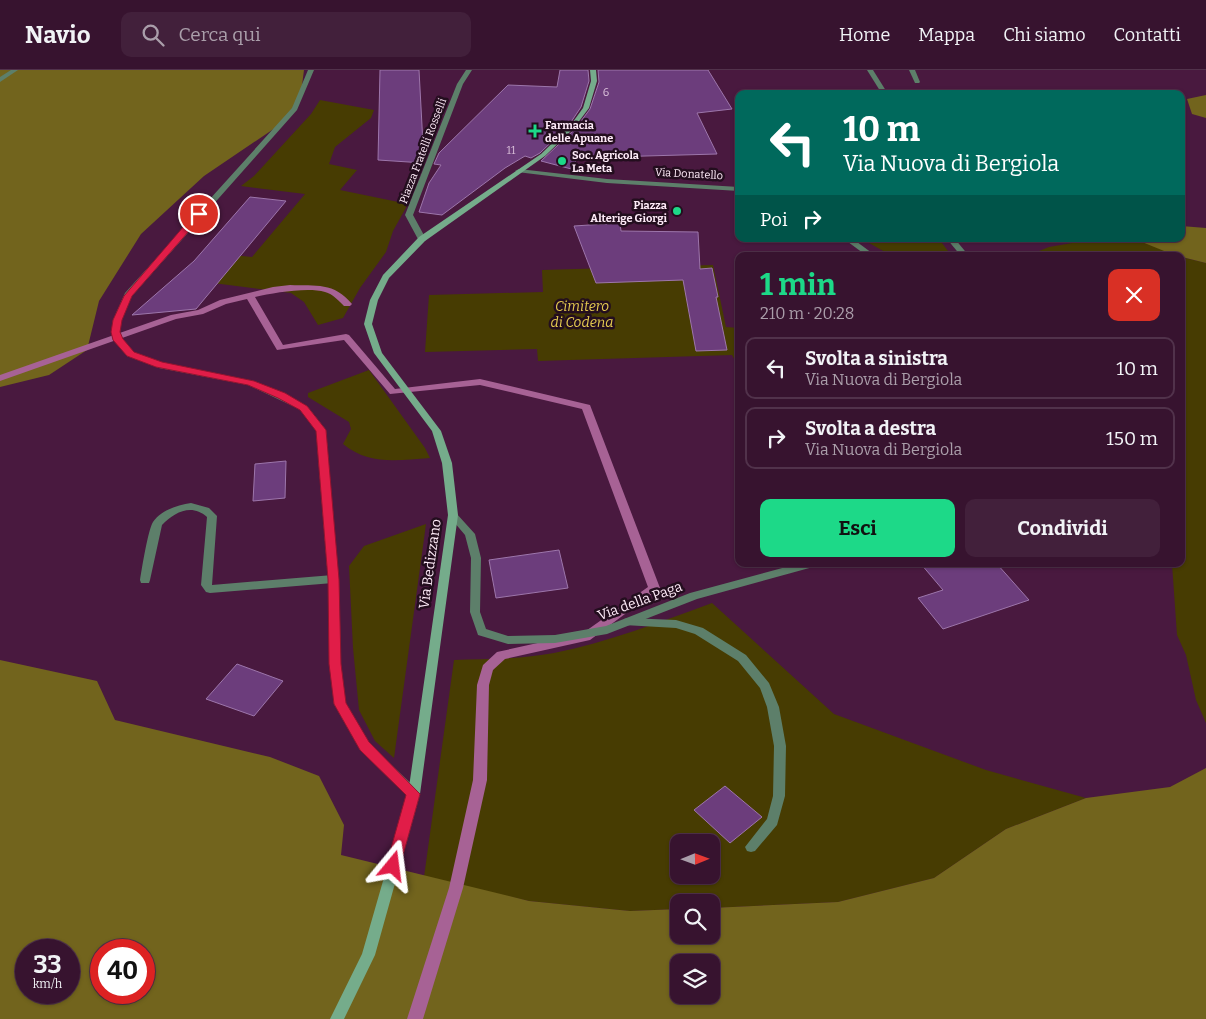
<!DOCTYPE html>
<html lang="it">
<head>
<meta charset="utf-8">
<style>
  :root { --surface:#37132f; --page:#42203b; --text:#f1f3f6; --muted:#aa9eaa; --line:#51324b; --accent:#1dd988 }
  body { margin:0; font-family:Bitter,serif; background:var(--page); color:var(--text); height:100vh; display:flex; flex-direction:column; font-size:19px; white-space:nowrap }
  * { box-sizing:border-box; margin:0 }
  p { font-size:16px; color:var(--muted) }
  .icon { flex:none; width:28px; height:28px; fill:none; stroke:currentColor; stroke-width:2; stroke-linecap:round; stroke-linejoin:round }
  .map { position:relative; flex:1; overflow:hidden }
  .drawer { position:absolute; left:735px; top:182px; width:450px; height:315px; display:flex; flex-direction:column; background:var(--surface); border-radius:10px; box-shadow:0 1px 4px #0004,0 0 0 1px var(--line) }
  .drawer>* { flex:none }
  .guide { position:absolute; left:735px; top:20px; width:450px; height:152px; border-radius:10px; box-shadow:0 1px 4px #0004,0 0 0 1px var(--line); background:#00695c; color:#fff; overflow:hidden }
  .needle { width:32px; rotate:89deg }
  .buttons { position:absolute; left:670px; top:764px; display:grid; gap:10px }
  .buttons a { display:grid; place-items:center; width:50px; height:50px; border-radius:10px; background:var(--surface); box-shadow:0 1px 4px #0004,0 0 0 1px var(--line); font-size:25px }
  .speed { position:absolute; left:15px; top:869px; display:flex; gap:10px; font-size:25px; font-weight:700; text-align:center }
  .speed>* { display:grid; place-content:center; width:65px; height:65px; border-radius:50%; background:var(--surface); box-shadow:0 1px 4px #0004,0 0 0 1px var(--line); line-height:1 }
  .speed small { font-size:12px; font-weight:400 }
  .speed .limit { border:8px solid #d22; background:#fff; color:#111 }
  .pin { position:absolute; display:grid; place-items:center; width:42px; height:42px; color:#fff; margin:-21px; border:2px solid #fff; border-radius:50%; box-shadow:0 1px 5px #0007 }
  .me { position:absolute; width:55px; margin:-28px; rotate:16deg; stroke-linejoin:round; filter:drop-shadow(0 0 4px #0008) }
  .turn { display:flex; align-items:center; gap:18px; height:105px; padding:0 25px; font-size:22px }
  .turn .icon { width:65px; height:65px; stroke-width:2.5 }
  .turn b { display:block; font-size:35px; line-height:42px }
  .then { display:flex; align-items:center; height:48px; padding:0 25px; background:#0003; gap:10px; font-size:19px }
  .round { display:grid; place-items:center; flex:none; width:52px; height:52px; border-radius:10px; background:var(--page) }
  .head { display:flex; align-items:center; justify-content:space-between; height:85px; padding:0 25px }
  h1 { font-size:30px; font-weight:700; line-height:38px; color:var(--accent) }
  .cta { display:flex; gap:10px; margin-top:auto; padding:10px 25px }
  .cta a { flex:1; height:58px; border-radius:10px; background:var(--accent); color:#111; font-size:20px; font-weight:700; line-height:58px; text-align:center }
  .cta a+a { background:var(--page); color:var(--text) }
  ul { padding:0; list-style:none }
  li { display:flex; align-items:center; gap:15px; height:62px; margin:0 10px 8px; padding:0 15px; border:2px solid var(--line); border-radius:10px }
  li div { flex:1 }
  li b { display:block; font-size:19px }
  li em { font-style:normal }
  header { display:flex; align-items:center; gap:30px; box-sizing:border-box; height:70px; padding:0 25px; background:var(--surface); border-bottom:1px solid var(--line) }
  header strong { font-size:24px }
  nav { display:flex; gap:28px; margin-inline-start:auto; font-size:18px }
  .search { width:350px; height:45px; background:var(--page); display:flex; align-items:center; gap:12px; box-sizing:border-box; padding:0 18px; border-radius:10px; color:var(--muted); font-size:19px }
  .map>svg:first-child { display:block }
  .green { fill:#473c02; fill-rule:evenodd }
  .forest { fill:#72641d; fill-rule:evenodd }
  .lines { fill:none; stroke-linecap:round; stroke-linejoin:round }
  .stream { fill:#a76295; fill-rule:evenodd }
  .building { fill:#6c3d7c; stroke:#9d76ab }
  .lane { fill:#5d7f6a; fill-rule:evenodd }
  .street { fill:#5d7f6a; fill-rule:evenodd }
  .secondary { fill:#75ac8b; fill-rule:evenodd }
  .route { fill:#e11d48; stroke:#92132f }
  .poi-dot { fill:#1dd988; stroke:#230e1e; stroke-width:2 }
  .labels { text-anchor:middle; dominant-baseline:central; stroke-width:5; stroke-linejoin:round; paint-order:stroke }
  .number-label { font-size:11px; fill:#dac0da }
  .far-poi-label { font-size:11px; font-weight:bold; fill:#ffecf9; stroke:#230e1e; text-anchor:start }
  .far-street-label { font-size:11px; fill:#ffecf9; stroke:#230e1e }
  .park-label { font-size:14px; font-style:italic; fill:#e4ca4f; stroke:#230e1e }
  .street-label { font-size:14px; fill:#ffecf9; stroke:#230e1e }
</style>
</head>
<body>
<header>
<strong>Navio</strong>
<div class="search"><svg class="icon" aria-label="search" viewBox="0 0 24 24"><circle cx="10" cy="10" r="6"/><path d="M15 15l6 6"/></svg>Cerca qui</div>
<nav><a>Home</a><a>Mappa</a><a>Chi siamo</a><a>Contatti</a></nav>
</header>
<div class="map">
<svg width="1206" height="949" viewBox="0 0 1206 949">
  <rect width="100%" height="100%" fill="#49193f"/>
  <g class="green">
    <path d="M320 30 374 40 371 48 335 77 329 94 357 100 340 120 408 134 393 161 386 182 360 218 343 248 318 255 304 232 291 223 205 212 232 185 252 187 305 124 241 116 254 106 311 44Z"/>
    <path d="M862 169H939L948 181 892 186Z"/>
    <path d="M1095 169 1137 170 1180 186H1044L1039 181 1049 177Z"/>
    <path d="M1181 187 1206 193V653L1196 630 1186 585 1177 565 1172 494H1181Z"/>
    <path d="M713 195 726 257 739 258V298L732 285 538 291 537 279 425 282 429 225 543 222 542 200Z"/>
    <path d="M369 300 425 378 430 388C398 390 370 396 343 374L351 359 349 352 308 327V323Z"/>
    <path d="M426 454 394 688 375 671 359 640 353 578 349 496 364 476Z"/>
    <path d="M712 533 834 644 986 700 1086 728 1006 759 934 808 838 832 711 838V832H679V839L630 841 529 831 424 807 454 590C487 589 522 589 554 583 609 572 660 552 712 533ZM679 772H711V805H679Z"/>
  </g>
  <g class="forest">
    <path d="M0 0H304L301 23 295 39 278 56 204 106 141 164 99 231 87 280 49 305 0 317Z"/>
    <path d="M1206 25V48L1192 44 1187 29Z"/>
    <path d="M1181 156 1206 158V193L1174 185 1137 170 1181 169Z"/>
    <path d="M0 590 97 611 115 650 270 687 319 706 344 755 341 785 529 831 630 841 679 839V865H711V838L838 832 934 808 1006 759 1086 728 1170 717 1206 698V949H0ZM26 880H69V922H26ZM101 880H144V922H101ZM679 892H711V925H679Z"/>
  </g>
  <g class="lines">
    <path class="stream" d="M290 215C316 216 334 212 352 234L350 236H344C339 231 333 224 325 222 307 217 274 223 255 227L283 275 346 264 349 265 395 319 480 309 590 335 660 518 590 570 505 589 493 600 489 615 487 710 463 818 423 949H407L449 818 473 710 477 615 483 595 497 582 583 563 648 517 582 339 480 315 390 324 344 270 277 280 247 229 226 234 203 244 176 249 0 311V305L171 245 198 240 220 230 273 217Z"/>
  </g>
  <g class="building">
    <path d="M380 0H419L424 93 378 90Z"/>
    <path d="M560 0H588L589 11 581 37 569 55 540 83 531 88 525 86 505 98 442 145 419 142 429 113 441 95 434 94 439 83 508 15 557 17Z"/>
    <path d="M598 0H708L732 39 697 43 717 84 574 88 579 101 541 91 575 59 590 39 599 12Z"/>
    <path d="M250 127 286 131 196 239 132 245 194 191Z"/>
    <path d="M620 153 621 161 698 162 700 199 712 198 718 227H716L727 280 696 281 683 210 596 213 574 156Z"/>
    <path d="M286 391 285 428 253 431 255 394Z"/>
    <path d="M559 480 568 518 496 528 489 490Z"/>
    <path d="M921 494H997L1029 530 943 559 918 528 943 520Z"/>
    <path d="M237 594 283 611 254 646 206 629Z"/>
    <path d="M725 716 762 747 730 773 694 740Z"/>
  </g>
  <g class="lines">
    <g class="lane">
      <path d="M909 0H915L920 12 919 13H915Z"/>
      <path d="M191 433 209 438 217 446 212 515 333 505 338 509 333 513 210 523 206 522 201 515 207 447C192 433 174 442 162 455L150 510 149 513H141L140 510C142 498 148 460 153 452 161 440 178 435 191 433Z"/>
      <path d="M628 548 676 550 703 558 746 585 769 613 779 637 786 676 785 726 777 755 755 781 751 782 747 781 745 777 767 749 773 726 774 676 767 637 760 618 738 591 695 564 676 558 624 555 623 552 624 549Z"/>
    </g>
    <g class="street">
      <path d="M11 0H18L0 12V7Z"/>
      <path d="M308 0H314L297 40 132 226 121 250 120 262 122 270 133 282 161 293 253 311 307 336 326 360 338 509 340 594 346 634 368 673 418 720 420 724 418 728 414 729 410 728 360 679 334 634 330 594 328 509 316 360 301 340 248 315 159 298 127 286 114 270 112 262 113 250 125 223 292 38Z"/>
      <path d="M466 0H472L463 14 413 145 426 169 425 171H419L405 145 457 14Z"/>
      <path d="M867 0H873L888 24H882Z"/>
      <path d="M519 99 607 109 739 117V121L607 113 517 102 515 101Z"/>
      <path d="M844 169H853L876 186H867Z"/>
      <path d="M947 169H955L969 186H961Z"/>
      <path d="M453 442 456 443 475 464 481 488 480 542 486 559 508 566 555 565 606 556 690 523 797 494H814L813 497 697 529 607 564 555 573 508 574 478 565 477 562 470 542 471 488 465 465 448 445Z"/>
    </g>
    <path class="secondary" d="M590 0H596L597 11 589 38 574 58 545 86 425 171 389 208 378 230 372 254 382 283 441 361 452 393 458 445 420 724 375 885 344 949H330L362 884 408 724 448 445 442 393 432 361 374 283 364 254 370 230 383 205 419 167 541 84 570 56 583 38 591 11Z"/>
  </g>
  <path class="route" d="M196 142 204 144 132 226 122 250 120 262 123 269 134 282 162 292 254 311 285 323 307 336 326 360 339 509 341 594 346 633 369 672 420 724 400 796 398 800 393 802 388 800 386 796 406 725 360 680 334 634 329 594 328 509 316 361 300 340 278 328 248 315 156 297 127 286 113 270 111 262 113 250 124 226Z"/>
  <g class="poi-dot">
    <path d="M532.5 53.5h5v5h5v5h-5v5h-5v-5h-5v-5h5z"/>
    <circle cx="562" cy="91" r="5"/>
    <circle cx="677" cy="141" r="5"/>
  </g>
  <g class="labels">
    <g class="number-label">
      <text x="606" y="22">6</text>
      <text x="511" y="80">11</text>
    </g>
    <g class="far-poi-label">
      <text x="545" y="55">Farmacia<tspan x="545" dy="13">delle Apuane</tspan></text>
      <text x="572" y="85">Soc. Agricola<tspan x="572" dy="13">La Meta</tspan></text>
      <text x="667" y="135" text-anchor="end">Piazza<tspan x="667" dy="13">Alterige Giorgi</tspan></text>
    </g>
    <g class="far-street-label">
      <text transform="translate(423 81) rotate(-69)">Piazza Fratelli Rosselli</text>
      <text transform="translate(689 104) rotate(3)">Via Donatello</text>
    </g>
    <g class="park-label">
      <text x="582" y="236">Cimitero<tspan x="582" dy="16">di Codena</tspan></text>
    </g>
    <g class="street-label">
      <text transform="translate(430 494) rotate(-82)">Via Bedizzano</text>
      <text transform="translate(640 531) rotate(-20)">Via della Paga</text>
    </g>
  </g>
</svg>
<div class="buttons">
<a><svg class="needle" viewBox="-14 -14 28 28"><path d="M0-13l5 13h-10z" fill="#e53935"/><path d="M0 13l5-13h-10z" fill="#aa9eaa"/></svg></a>
<a><svg class="icon" aria-label="search" viewBox="0 0 24 24"><circle cx="10" cy="10" r="6"/><path d="M15 15l6 6"/></svg></a>
<a><svg class="icon" aria-label="layers" viewBox="0 0 24 24"><path d="M12 4l9 5-9 5-9-5zM3 14l9 5 9-5"/></svg></a>
</div>
<div class="speed"><div>33<small>km/h</small></div><div class="limit">40</div></div>
<div class="pin" style="left:199px;top:144px;background:#d93025"><svg class="icon" aria-label="arrive" viewBox="0 0 24 24"><path d="M6 21V4h12l-3 4 3 4H6"/></svg></div>
<svg class="me" style="left:393px;top:796px" viewBox="-20 -20 40 40"><path d="M0-17L14 15 0 8-14 15z" fill="#e11d48" stroke="#fff" stroke-width="4"/></svg>
<div class="guide">
<div class="turn"><svg class="icon" aria-label="left" viewBox="0 0 24 24"><path d="M17 20v-9H6M10 6l-5 5 5 5"/></svg><div><b>10 m</b>Via Nuova di Bergiola</div></div>
<div class="then">Poi<svg class="icon" aria-label="right" viewBox="0 0 24 24"><path d="M7 20v-9h11M14 6l5 5-5 5"/></svg></div>
</div>
<section class="drawer">
<div class="head"><div><h1>1 min</h1><p>210 m · 20:28</p></div><a class="round" style="background:#d93025;color:#fff"><svg class="icon" aria-label="close" viewBox="0 0 24 24"><path d="M6 6l12 12M18 6L6 18"/></svg></a></div>
<ul>
<li><svg class="icon" aria-label="left" viewBox="0 0 24 24"><path d="M17 20v-9H6M10 6l-5 5 5 5"/></svg><div><b>Svolta a sinistra</b><p>Via Nuova di Bergiola</p></div><em>10 m</em></li>
<li><svg class="icon" aria-label="right" viewBox="0 0 24 24"><path d="M7 20v-9h11M14 6l5 5-5 5"/></svg><div><b>Svolta a destra</b><p>Via Nuova di Bergiola</p></div><em>150 m</em></li>
</ul>
<div class="cta"><a>Esci</a><a>Condividi</a></div>
</section>
</div>
</body>
</html>
